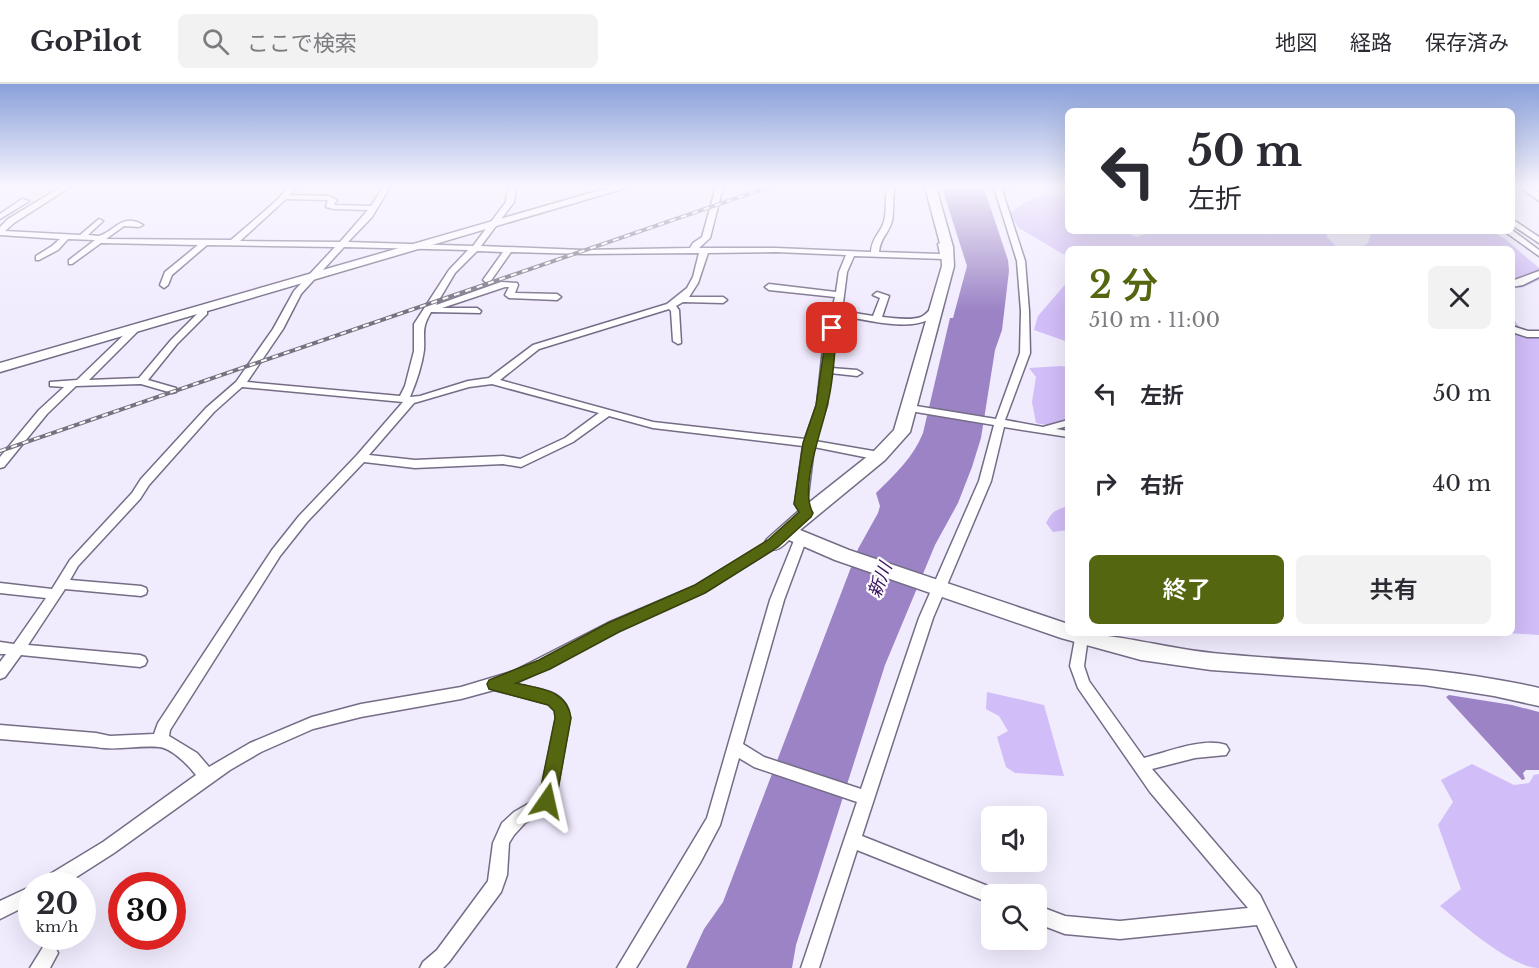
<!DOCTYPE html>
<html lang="ja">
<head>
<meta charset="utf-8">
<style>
  :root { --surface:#fff; --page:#f2f2f3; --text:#2b2b33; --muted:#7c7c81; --line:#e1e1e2; --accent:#546610 }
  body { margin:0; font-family:"Libre Baskerville","Noto Sans JP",serif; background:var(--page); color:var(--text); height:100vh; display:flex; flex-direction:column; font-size:22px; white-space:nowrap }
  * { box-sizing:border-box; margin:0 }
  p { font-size:20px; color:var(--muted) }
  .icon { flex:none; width:33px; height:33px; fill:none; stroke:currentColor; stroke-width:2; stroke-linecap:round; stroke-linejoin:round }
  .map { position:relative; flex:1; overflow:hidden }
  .side { position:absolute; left:1065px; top:162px; width:450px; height:390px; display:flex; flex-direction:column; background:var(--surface); border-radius:9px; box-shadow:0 6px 24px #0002 }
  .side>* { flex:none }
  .banner { position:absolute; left:1065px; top:24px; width:450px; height:126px; border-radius:9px; box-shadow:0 6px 24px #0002; background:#fff; color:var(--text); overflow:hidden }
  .controls { position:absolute; left:981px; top:722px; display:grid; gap:12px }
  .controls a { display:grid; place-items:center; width:66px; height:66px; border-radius:9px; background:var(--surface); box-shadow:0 6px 24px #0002; font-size:30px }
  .speed { position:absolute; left:18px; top:788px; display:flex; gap:12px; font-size:30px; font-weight:700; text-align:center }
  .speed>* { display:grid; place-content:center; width:78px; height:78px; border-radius:50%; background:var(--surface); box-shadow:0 6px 24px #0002; line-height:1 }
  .speed small { font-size:15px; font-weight:400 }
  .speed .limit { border:9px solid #d22; background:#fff; color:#111 }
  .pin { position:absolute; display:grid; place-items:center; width:51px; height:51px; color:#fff; margin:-26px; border-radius:12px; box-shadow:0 3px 9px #0006 }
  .me { position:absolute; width:66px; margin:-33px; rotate:11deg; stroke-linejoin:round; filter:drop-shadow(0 0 4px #0008) }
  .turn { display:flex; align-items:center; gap:21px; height:126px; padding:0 24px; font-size:27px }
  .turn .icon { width:78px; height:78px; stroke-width:2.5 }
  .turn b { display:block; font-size:42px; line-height:51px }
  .round { display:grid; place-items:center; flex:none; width:63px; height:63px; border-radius:9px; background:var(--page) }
  .overview { display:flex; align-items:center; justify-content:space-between; height:102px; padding:0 24px }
  h1 { font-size:36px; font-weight:600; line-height:45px; color:var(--accent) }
  .cta { display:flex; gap:12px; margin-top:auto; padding:12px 24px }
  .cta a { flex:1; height:69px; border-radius:9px; background:var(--accent); color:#fff; font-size:24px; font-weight:600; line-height:69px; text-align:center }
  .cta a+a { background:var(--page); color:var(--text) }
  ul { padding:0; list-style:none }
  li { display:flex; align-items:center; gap:18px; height:90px; padding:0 24px }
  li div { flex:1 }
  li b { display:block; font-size:22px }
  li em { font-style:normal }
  header { display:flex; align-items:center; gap:36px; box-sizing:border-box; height:84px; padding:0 30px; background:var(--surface); border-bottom:2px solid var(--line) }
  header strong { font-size:28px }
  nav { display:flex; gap:33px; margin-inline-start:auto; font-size:21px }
  .search { width:420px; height:54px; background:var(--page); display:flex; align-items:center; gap:15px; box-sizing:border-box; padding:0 21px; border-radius:9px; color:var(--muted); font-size:22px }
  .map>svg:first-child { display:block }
  .green { fill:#d1bdf7 }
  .water { fill:#9b83c5 }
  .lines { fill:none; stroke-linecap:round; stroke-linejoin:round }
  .street-casing { stroke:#756c86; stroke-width:3 }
  .secondary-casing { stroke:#756c86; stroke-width:3 }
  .street { fill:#fff; fill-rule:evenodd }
  .secondary { fill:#fff; fill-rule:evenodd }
  .rail-casing { stroke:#767280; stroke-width:4 }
  .rail { stroke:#fcfcfc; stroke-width:2; stroke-dasharray:6; stroke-linecap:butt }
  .route { fill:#546610; stroke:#37420a; stroke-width:1.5 }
  .labels { text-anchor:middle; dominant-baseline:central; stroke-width:4.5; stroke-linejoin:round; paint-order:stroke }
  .water-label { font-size:18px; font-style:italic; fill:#360e5e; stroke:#fcfcfc }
</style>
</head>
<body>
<header>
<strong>GoPilot</strong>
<div class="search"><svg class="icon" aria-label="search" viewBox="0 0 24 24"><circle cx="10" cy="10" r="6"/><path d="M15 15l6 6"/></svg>ここで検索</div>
<nav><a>地図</a><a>経路</a><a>保存済み</a></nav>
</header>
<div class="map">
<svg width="1539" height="884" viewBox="0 0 1539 884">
  <rect width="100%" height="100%" fill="#f1ebfe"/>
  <g class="green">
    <path d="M1048 109 1068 112V147H1124L1136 153 1154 147H1331L1326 152 1339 165H1068V173L1019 144 1009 130 1023 119Z"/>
    <path d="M1372 147H1491L1504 154 1539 184V196L1521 204 1512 202V165H1359L1368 159Z"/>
    <path d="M1068 197V258L1034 246 1038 232Z"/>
    <path d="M1512 233 1524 249 1539 251V551L1509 549H1512Z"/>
    <path d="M1061 282 1068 283V336L1051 342 1036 339 1032 318 1036 293 1029 284Z"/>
    <path d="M1068 422V446L1053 448 1046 439C1052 427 1056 426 1068 422Z"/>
    <path d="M987 608 1044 621 1064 692 1015 689 1006 683 997 653 1008 647 999 632 986 625Z"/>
    <path d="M1472 680 1514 701 1529 699 1534 691 1539 690V884C1512 884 1462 840 1440 822L1461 805 1438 741 1453 718 1441 696Z"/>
  </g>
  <g class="water">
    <path d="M946 104H984L1008 176 1009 187 1002 246 995 266 981 354 972 383 958 419 935 461 885 581 796 861 792 884H686L704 845 723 818 858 465 878 429 880 422 876 409C895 390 913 374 923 349L950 234H953L967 182 943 107H946Z"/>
    <path d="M1449 611 1512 621 1539 628V686H1526L1523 689 1525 695 1522 696 1446 613Z"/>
  </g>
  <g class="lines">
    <g class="street-casing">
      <g id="street">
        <path d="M61 103H70L14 139 5 147 80 151 99 135 103 137 88 151C92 151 95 152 98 152 114 149 121 128 143 141L139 143 124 142 106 155 231 156 275 118 289 103H296L290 111 329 112 337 116 334 120 335 121 371 122 383 103H390L372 133 348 158 473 162 506 118 508 103H516L514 118 481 162 583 166 690 164 693 159 702 153 716 103H723L710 154 699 164H776L871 168C872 153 881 149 884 137 887 128 885 115 887 103H895C892 114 894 128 892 137 889 149 880 154 879 168L940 170 938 160 942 158 946 160 948 173 944 175 854 172 847 188 842 227 873 232 880 214 873 211 877 208 889 212 882 233C894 234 910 237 921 233 929 229 931 221 941 222L942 224C938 228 933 234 928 236 905 247 865 235 841 232L833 264 831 284 857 286 862 289 857 292 830 289 827 321 815 357 879 368 885 372 879 376 814 363 807 420 813 429 811 432H803L795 420 803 362 653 344 609 332 573 358 521 383 503 380 415 384 364 378 307 438 280 472 170 646 169 652 197 669 209 683 250 659 312 633 361 620 461 603 514 587 608 539 695 502 769 457H777L779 460 777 463 705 508 628 542 540 588 514 600C538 605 567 605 570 634L555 717 553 722 525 739 514 751 509 759 507 791 501 808 449 878 443 884H420L423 878 437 866 488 797 493 759 502 739 514 728 540 713 556 634 555 626 549 620 494 606 461 615 361 633 313 645 261 668 230 686 114 769 64 801H39L42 795 103 758 196 691C189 682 172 664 159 663 137 661 117 667 96 663L0 655V641L96 649 110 652 154 650 158 639 272 466 299 432 357 371 403 318 242 303 214 328 149 401 140 415 78 482 70 496 141 502 146 504 147 507 146 510 141 512 65 505 28 561 140 571 145 573 147 577 145 581 140 583 21 571 5 593 0 595V578L6 570H0V558L14 560 46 514 0 509V499L52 505 70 476 132 409 141 395 206 324 236 298 273 245 294 207 335 163 207 161 172 191 168 201 164 204 160 201 165 188 198 161 101 159 72 180H69V176L95 156 68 155 58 166 39 176H36V172L52 162 60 155 0 151V143L8 135ZM286 115 328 116 326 123 334 125 368 126 340 158 240 157ZM344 163 468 166 449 186 414 240V267L405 302 400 312 247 298 283 245 301 210ZM477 167 503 168 483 196 487 199 490 198 511 168 583 170 699 169 693 193 687 204 667 220 533 261 489 294 468 297 420 312 410 313C416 299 422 281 424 266 425 248 421 245 431 228L480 229 481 227 477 224H442L505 203H509L505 211 509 214 557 216 561 213 557 210 515 209 518 201 517 199 501 198 436 221 455 189ZM776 168 846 171 839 188 836 208 769 200 765 203 769 206 835 213 823 264 817 321 805 355 653 338 500 296 539 265 669 225 671 227 673 257 678 260 681 259 679 226 676 222 683 218 723 219 727 216 723 213H689L698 199 708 169ZM492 300 599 329 565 354 520 375 503 372 415 376 369 371 414 319 469 303Z"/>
        <path d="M994 103H1001L1025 177 1029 227 1030 269 1005 336 1043 343 1068 336V342L1056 345 1068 347V353L1004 343 991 397 933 534 862 752 998 806 1000 810H992V820L857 766 819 884H801L857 718 754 683 739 674 720 741 700 779 636 884H617L707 734 770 516 795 454 801 450 807 454 784 516 743 660 764 673 861 705 919 534 979 397 994 341 910 327 905 324 910 321 996 335 1020 269 1021 227 1017 177Z"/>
        <path d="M1004 103H1011L1012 104 1008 106Z"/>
        <path d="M22 115 29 117 0 135V130Z"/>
        <path d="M1512 135 1539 153V159L1512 141Z"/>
        <path d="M1512 146 1539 166V172L1504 147Z"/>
        <path d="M1539 187V193L1523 201 1512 203V197Z"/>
        <path d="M203 222 207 225V230L177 260 148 296 176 304V308L172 309 141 300 76 302 47 330 4 383 0 384V373L39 326 64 303 50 302V298L77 296 132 243H138V247L89 296 139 294 171 256 199 228 200 223Z"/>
        <path d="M1512 242 1528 247H1539V253H1527L1512 248Z"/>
        <path d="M1076 549H1085L1088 553 1084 582 1089 597 1144 674C1167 668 1204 653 1226 661L1229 666 1226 671 1195 674 1152 685 1260 811 1296 884H1277L1257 841 1120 855 1065 850 1036 839V821L1065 832 1120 837 1248 824 1150 708 1078 604 1070 582Z"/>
        <path d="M32 802V819L0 835V817Z"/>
        <path d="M49 860 55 863 58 869 50 884H30L43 863Z"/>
      </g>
    </g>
    <g class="secondary-casing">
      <g id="secondary">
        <path d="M611 103H629L0 288V279Z"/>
        <path d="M925 103H936L953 163 954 182 910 348 885 376 800 446 849 466 1068 540V549C1116 549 1164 564 1212 569 1322 580 1431 579 1539 604V622L1494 612 1424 601 1211 586 1141 576 1061 554 835 476 789 456C782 463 777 468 767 465L764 460 767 455 801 425 873 368 894 346 942 182 941 163Z"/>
        <path d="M1520 103H1532L1539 109V117Z"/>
      </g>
    </g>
    <use href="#street" class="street"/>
    <use href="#secondary" class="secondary"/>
    <g class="rail-casing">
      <path id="rail" d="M0 367 769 103"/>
    </g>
    <use href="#rail" class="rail"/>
  </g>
  <linearGradient id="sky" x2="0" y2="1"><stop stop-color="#89a0da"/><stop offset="0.45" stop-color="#f9f6ff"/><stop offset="1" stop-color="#f9f6ff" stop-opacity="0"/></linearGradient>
  <rect width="1539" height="227" fill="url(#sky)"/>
  <path class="route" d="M832 241 837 244C834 270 834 297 827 322 821 349 799 405 813 429L811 433 778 463 705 509 619 548 550 585 516 599C540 605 567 605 571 634L556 717 553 723 547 725 540 723 538 717 555 634 554 627 548 621 489 605 487 600 489 596 539 576 608 539 695 501 768 456 799 428 794 420 803 359 816 321 827 244Z"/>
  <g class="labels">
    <g class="water-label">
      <text transform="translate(880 496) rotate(-69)">新川</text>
    </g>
  </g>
</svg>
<div class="controls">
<a><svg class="icon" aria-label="sound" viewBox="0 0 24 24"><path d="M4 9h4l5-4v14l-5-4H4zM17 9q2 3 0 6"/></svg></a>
<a><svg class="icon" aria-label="search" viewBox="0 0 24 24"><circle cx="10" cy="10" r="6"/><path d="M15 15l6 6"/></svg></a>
</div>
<div class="speed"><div>20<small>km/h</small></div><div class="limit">30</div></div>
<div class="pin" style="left:832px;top:244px;background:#d93025"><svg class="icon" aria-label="arrive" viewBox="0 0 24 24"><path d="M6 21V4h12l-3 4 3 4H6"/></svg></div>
<svg class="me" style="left:547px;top:717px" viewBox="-20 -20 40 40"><path d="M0-17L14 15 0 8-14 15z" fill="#546610" stroke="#fff" stroke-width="4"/></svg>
<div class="banner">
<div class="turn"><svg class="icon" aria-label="left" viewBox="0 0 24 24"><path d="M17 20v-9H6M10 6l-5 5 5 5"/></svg><div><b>50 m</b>左折</div></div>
</div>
<section class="side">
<div class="overview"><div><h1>2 分</h1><p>510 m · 11:00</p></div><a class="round"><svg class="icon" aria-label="close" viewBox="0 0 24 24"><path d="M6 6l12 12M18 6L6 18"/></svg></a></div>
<ul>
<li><svg class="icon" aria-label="left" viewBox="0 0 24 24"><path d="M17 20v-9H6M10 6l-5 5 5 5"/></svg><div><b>左折</b></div><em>50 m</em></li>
<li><svg class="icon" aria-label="right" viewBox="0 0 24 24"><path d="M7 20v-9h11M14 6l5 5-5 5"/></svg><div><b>右折</b></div><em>40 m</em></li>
</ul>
<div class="cta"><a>終了</a><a>共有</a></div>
</section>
</div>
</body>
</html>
